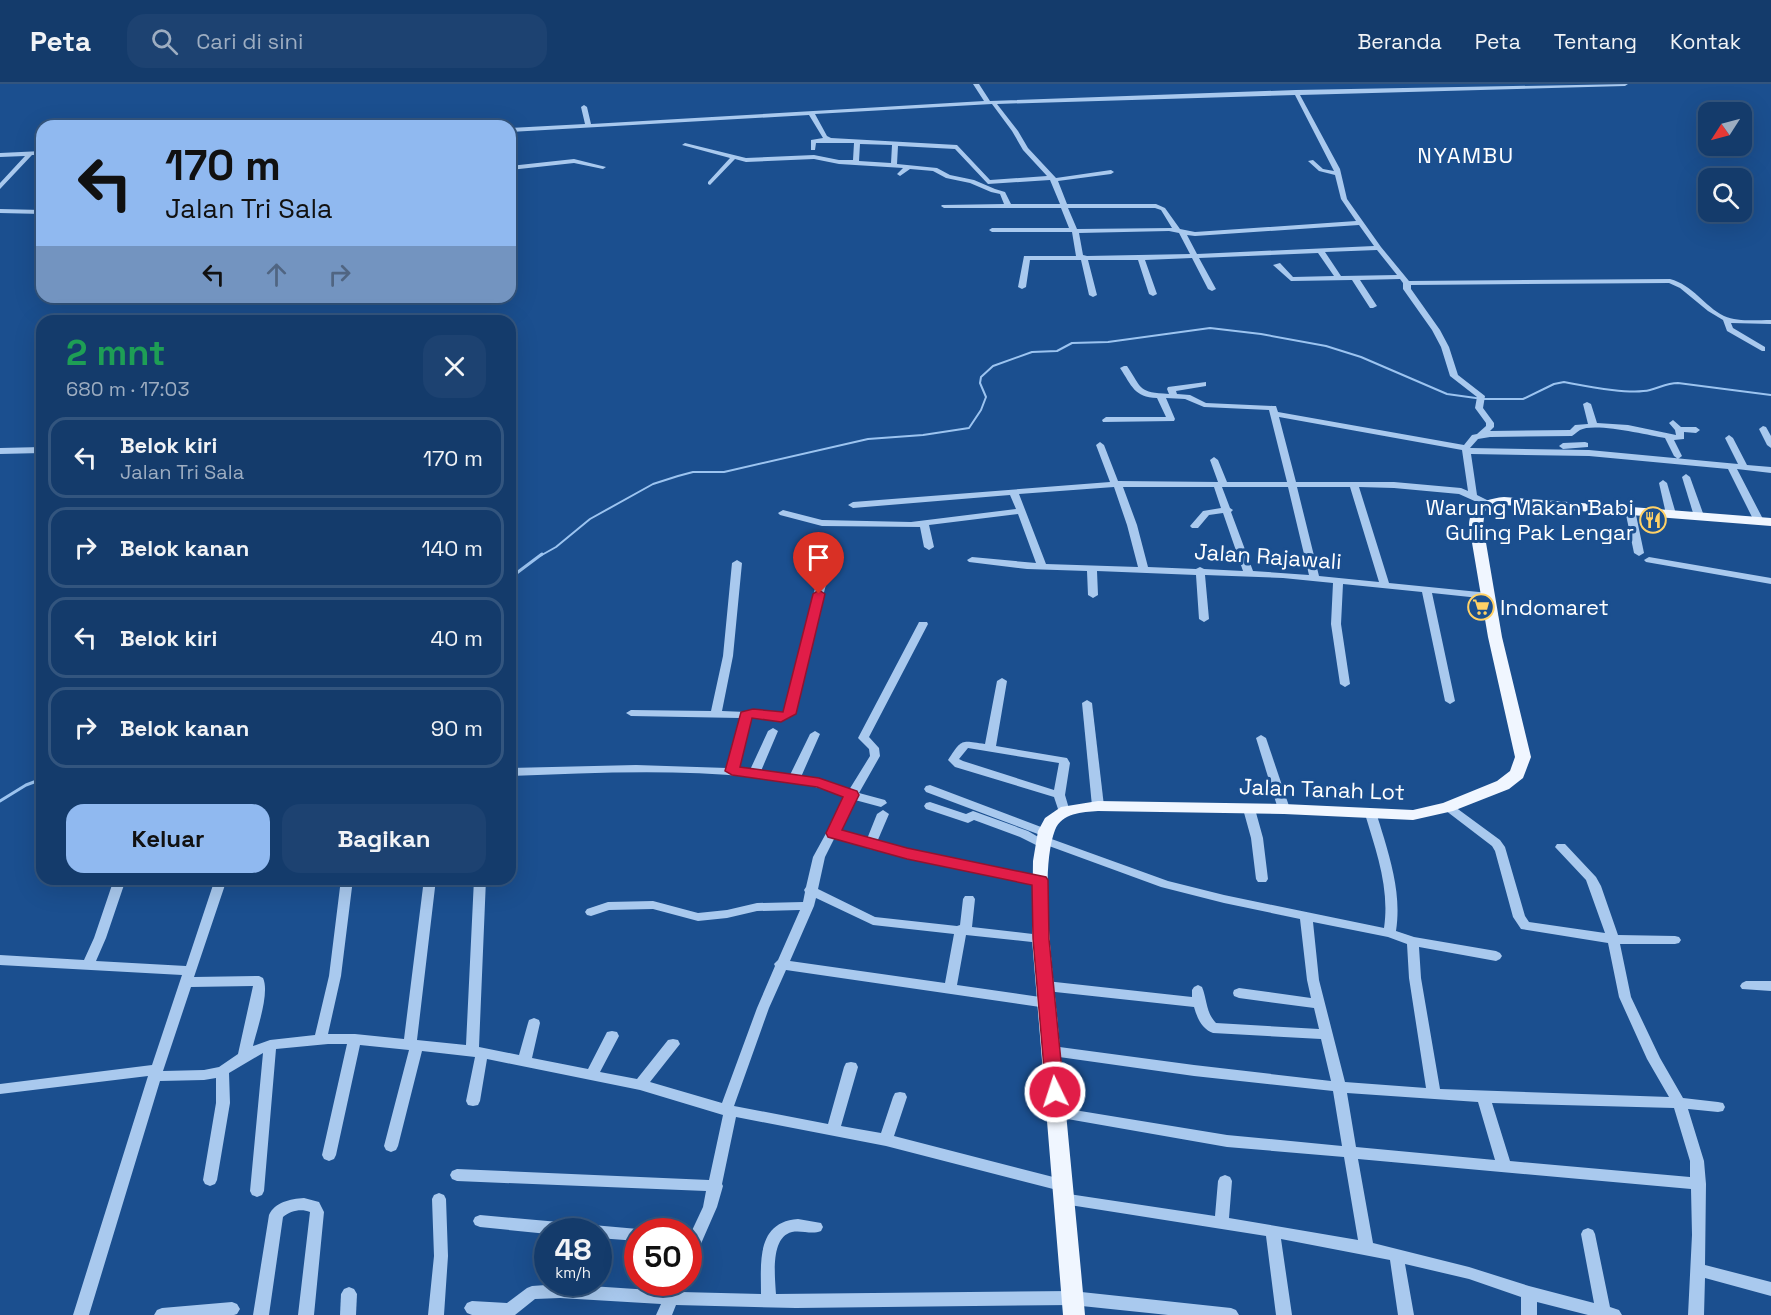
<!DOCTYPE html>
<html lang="id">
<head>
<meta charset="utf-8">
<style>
  :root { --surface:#143b6b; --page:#1d4271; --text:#f1f3f6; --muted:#9dadc1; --line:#33557e; --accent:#90b9f0 }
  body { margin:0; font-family:"Space Grotesk",sans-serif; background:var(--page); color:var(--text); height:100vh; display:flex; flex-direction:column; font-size:22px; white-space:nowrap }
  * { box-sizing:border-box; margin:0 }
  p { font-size:20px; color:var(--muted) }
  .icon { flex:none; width:33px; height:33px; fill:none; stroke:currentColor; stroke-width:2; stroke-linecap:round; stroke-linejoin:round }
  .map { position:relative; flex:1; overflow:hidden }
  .details { position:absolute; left:36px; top:231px; width:480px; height:570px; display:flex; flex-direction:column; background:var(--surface); border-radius:18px; box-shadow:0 6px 24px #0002,0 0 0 2px var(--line) }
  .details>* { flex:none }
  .banner { position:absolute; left:36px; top:36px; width:480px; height:183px; border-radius:18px; box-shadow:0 6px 24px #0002,0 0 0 2px var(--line); background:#90b9f0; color:#111; overflow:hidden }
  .needle { width:39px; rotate:234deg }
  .buttons { position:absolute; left:1698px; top:18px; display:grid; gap:12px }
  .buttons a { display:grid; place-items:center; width:54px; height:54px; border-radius:12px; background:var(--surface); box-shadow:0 6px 24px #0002,0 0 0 2px var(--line); font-size:30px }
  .speed { position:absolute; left:534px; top:1134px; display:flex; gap:12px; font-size:30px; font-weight:700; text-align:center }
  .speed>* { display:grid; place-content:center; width:78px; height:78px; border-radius:50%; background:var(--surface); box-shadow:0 6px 24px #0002,0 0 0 2px var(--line); line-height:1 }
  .speed small { font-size:15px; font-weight:400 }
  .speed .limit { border:9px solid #d22; background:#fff; color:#111 }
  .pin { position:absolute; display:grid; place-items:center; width:51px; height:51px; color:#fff; margin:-62px -26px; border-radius:50% 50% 50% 0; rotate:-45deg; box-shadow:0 0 6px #0007 }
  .pin .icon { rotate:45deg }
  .me { position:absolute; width:66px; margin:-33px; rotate:356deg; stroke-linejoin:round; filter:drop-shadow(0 0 4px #0008) }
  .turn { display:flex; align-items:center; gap:21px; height:126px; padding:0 30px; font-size:27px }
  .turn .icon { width:78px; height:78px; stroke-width:2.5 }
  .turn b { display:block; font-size:42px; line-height:51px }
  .lanes { display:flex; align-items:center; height:57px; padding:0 30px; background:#0003; justify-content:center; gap:30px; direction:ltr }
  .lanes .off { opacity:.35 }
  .round { display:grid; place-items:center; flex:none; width:63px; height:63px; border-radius:18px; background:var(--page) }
  .summary { display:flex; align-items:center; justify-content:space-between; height:102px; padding:0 30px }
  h1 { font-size:36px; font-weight:700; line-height:45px; color:#1e9e55 }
  .button { display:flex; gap:12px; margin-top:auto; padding:12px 30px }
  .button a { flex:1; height:69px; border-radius:18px; background:var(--accent); color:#111; font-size:24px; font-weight:700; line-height:69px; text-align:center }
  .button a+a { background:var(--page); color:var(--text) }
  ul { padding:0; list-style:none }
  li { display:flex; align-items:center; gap:18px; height:81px; margin:0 12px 9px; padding:0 18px; border:3px solid var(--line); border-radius:18px }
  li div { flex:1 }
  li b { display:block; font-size:22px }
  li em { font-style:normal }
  header { display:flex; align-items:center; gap:36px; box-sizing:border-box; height:84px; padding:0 30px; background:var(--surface); border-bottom:2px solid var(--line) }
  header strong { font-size:28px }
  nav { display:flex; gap:33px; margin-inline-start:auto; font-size:21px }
  .search { width:420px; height:54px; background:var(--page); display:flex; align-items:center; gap:15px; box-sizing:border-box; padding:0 21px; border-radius:18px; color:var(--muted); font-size:22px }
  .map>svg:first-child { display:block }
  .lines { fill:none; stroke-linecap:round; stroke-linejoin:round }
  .stream-far1 { stroke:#9cc4f0; stroke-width:2 }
  .stream { stroke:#9cc4f0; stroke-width:3 }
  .minor { fill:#a9c9ee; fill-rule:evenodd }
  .major { fill:#f0f6ff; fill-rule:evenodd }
  .route { fill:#e11d48; stroke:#92132f; stroke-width:1.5 }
  .labels { text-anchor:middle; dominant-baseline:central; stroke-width:6; stroke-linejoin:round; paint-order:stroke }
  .far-quarter-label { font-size:22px; letter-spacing:1.5px; fill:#fff; stroke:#1b4f8f }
  .poi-label { font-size:22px; fill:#fff; stroke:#1b4f8f; text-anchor:end }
  .street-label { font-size:22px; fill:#fff; stroke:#1b4f8f }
</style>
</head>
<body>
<header>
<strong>Peta</strong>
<div class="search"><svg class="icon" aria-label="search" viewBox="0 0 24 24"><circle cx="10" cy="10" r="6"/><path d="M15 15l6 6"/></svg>Cari di sini</div>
<nav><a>Beranda</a><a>Peta</a><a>Tentang</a><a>Kontak</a></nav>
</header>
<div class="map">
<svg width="1771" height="1231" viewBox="0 0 1771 1231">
  <rect width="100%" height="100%" fill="#1b4f8f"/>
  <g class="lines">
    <path class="stream-far1" d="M540 472 556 463 590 435 653 400 678 392 693 388H724L868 355 923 351 969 344 981 326 986 313 980 299 981 293 993 282 1032 268 1057 267 1072 259 1108 258 1210 244 1261 250 1326 262 1361 273 1447 310 1483 315H1523L1554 300 1564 298C1586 302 1630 311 1650 306 1661 303 1667 299 1678 299L1771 311"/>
    <g class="stream">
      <path d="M510 494 542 470"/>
      <path d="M0 717 26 701 42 695"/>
    </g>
    <g class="minor">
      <path d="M973 0H979L990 17 1296 6 1628 0 1625 2 1300 11 1340 85 1347 115 1381 163 1409 197 1670 195C1693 201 1704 222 1724 232 1738 238 1756 236 1771 236V240L1731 239 1733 244 1765 263V267H1762L1727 247 1723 236 1708 227 1680 204 1669 199 1411 201V205L1440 246 1449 263 1458 291 1485 312 1483 324 1494 339V343L1490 347 1570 346 1575 341 1588 340 1583 320 1587 318 1591 320 1597 339 1628 341 1676 351 1675 346 1669 339 1673 336 1681 343H1696L1700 346 1696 349 1684 348V355L1674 356 1682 372 1678 375 1674 372 1665 354C1648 351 1594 338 1580 346 1577 348 1575 350 1572 352L1490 353 1478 355 1470 364 1589 366 1738 380 1725 354 1729 351 1733 354 1747 381 1771 383V389L1737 385 1764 437 1759 440 1754 437 1728 385 1589 372 1471 370 1477 411 1491 418 1493 420 1491 422 1488 423 1459 410 1394 404 1359 403 1389 499 1489 509 1494 512 1489 515 1432 509 1455 617 1450 620 1445 617 1422 508 1343 500 1341 540 1350 600 1345 603 1340 600 1331 540 1333 499 1283 494 1205 491 1209 535 1204 538 1199 535 1196 491 1097 487 1098 511 1093 514 1088 511 1087 487 1027 485 969 478 967 476 972 473 1036 479 1018 430 929 441 934 463 929 466 924 463 920 443 822 442 780 431 778 429 783 426 822 436 911 438 1016 425 1010 411 853 424 848 421 853 418 1110 398 1096 361 1100 358 1104 361 1118 397 1218 398 1210 376 1214 373 1218 376 1227 398H1287L1269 326 1204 323 1185 315 1166 314 1175 335 1174 337 1103 338 1102 336 1106 333H1166L1157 314C1134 313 1132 302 1120 284L1124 282H1127C1143 306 1138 308 1169 310L1167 305 1168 303 1206 298V302L1176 307 1177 310 1190 311 1206 319 1273 322H1276L1278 328 1464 361 1472 351 1477 350 1486 342V339L1475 324 1477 313 1450 292 1441 263 1432 246 1403 205V199L1400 195 1360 196 1377 222 1373 224H1370L1352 196 1291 197 1273 181 1280 179 1293 193 1334 192 1318 169 1199 174 1216 205 1212 207 1208 205 1192 174 1145 176 1157 210 1153 212 1149 210 1138 176H1088L1097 211 1093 213 1089 211 1081 176H1030L1026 203 1022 205 1018 203 1024 172H1076L1072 148H992L989 146 992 144H1069L1061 124H944L941 122 942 121 1004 120 1000 110 991 108 970 99 946 94 933 87 910 85 900 92 897 90 903 84 839 80 814 75 746 78 735 75 710 101 708 100V98L730 74 682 61 685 59 746 74 814 71 839 76H853L854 59H816L815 66H811V56L823 54 809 31 510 48V44L585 40 581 23 584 21 587 23 591 40 984 17ZM1295 11 1334 87 1323 85 1313 76 1308 77 1319 87 1335 91 1341 115 1356 137 1195 148 1180 145 1165 124 1156 120H1067L1058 97 1111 90 1114 88 1111 86 1056 94 1028 64 1018 47 997 20ZM992 20 1012 47 1023 66 1047 92 990 96 957 61 831 54 827 52 815 30ZM860 60 892 61 891 79 859 77ZM898 62 955 65 988 100 1050 96 1060 120H1011L1005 108 995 105 974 96 950 91 937 84 897 80ZM1068 124H1155L1161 126 1172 144 1077 145ZM1359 141 1374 162 1197 170 1187 151 1195 152ZM1169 147 1179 149 1190 170 1087 172 1083 171 1079 149ZM1377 166 1397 191 1341 192 1325 168ZM1279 333 1462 366 1468 407 1461 404 1394 398H1296ZM1114 403 1127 441 1138 483 1046 480 1019 410ZM1123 403H1214L1221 424 1203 427 1190 442 1192 444H1198L1209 431 1223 429 1243 487 1204 485 1200 483 1196 485 1148 483 1137 441ZM1222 403H1288L1309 491 1253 487 1231 428 1233 426 1230 424ZM1297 403H1350L1379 498 1319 492Z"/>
      <path d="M42 67V71H32L0 105V99L25 72 0 73V69Z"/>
      <path d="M574 75 606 83 603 85 574 79 510 86V82Z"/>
      <path d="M0 125 42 126V130L0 129Z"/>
      <path d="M1763 342 1766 343 1771 352V364L1767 361 1759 345Z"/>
      <path d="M1585 358 1588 359V363L1563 365 1559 362 1563 359Z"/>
      <path d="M42 363V369L0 370V364Z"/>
      <path d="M1686 390 1690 393 1704 432 1702 434 1699 435 1694 432 1682 393Z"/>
      <path d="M1663 396 1667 399 1676 430 1674 432H1668L1666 430 1659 399Z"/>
      <path d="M1630 423 1635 426 1644 469 1639 472 1634 469 1625 426Z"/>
      <path d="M1649 473 1771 494V500L1646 478 1644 476Z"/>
      <path d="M737 476 742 479 733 572 722 627 746 628 753 626 783 628 819 489 824 486 829 489 792 632 787 635 751 633 738 685 750 686 768 647 773 644 778 647 761 687 790 691 810 650 815 647 820 650 801 693 849 706 870 672 869 665 858 654 918 540 919 538H927L928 540 869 653 879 664 880 672 859 709 885 716 887 719 881 723 855 716 839 746 867 755 877 730 883 726 889 730 877 758 962 778 1040 792 1044 793 1046 796 1044 799 1040 800 936 781 870 765 835 753 825 773 818 805 875 833 957 842 960 841 963 815 965 812H973L975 815 972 843 1041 851 1045 852 1047 855 1045 858 1041 859 966 851 957 901 1047 914 1052 916 1053 919 1052 922 1047 924 786 886 769 924 734 1022 828 1040 844 983 846 979 851 978 856 979 858 983 841 1042 881 1049 893 1013 895 1009 900 1008 905 1009 907 1013 894 1052 1061 1095 1066 1097 1068 1101 1066 1105 1061 1107 886 1062 736 1033 722 1100 723 1102 717 1123 693 1178 688 1179V1155L703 1123 706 1107 457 1097 452 1095 450 1091 452 1087 457 1085 709 1096 723 1031 640 1006 487 975 480 1017 478 1021 473 1022 468 1021 466 1017 475 973 422 967 398 1062 396 1066 391 1068 386 1066 384 1062 409 966 360 961 336 1071 334 1075 329 1077 324 1075 322 1071 347 960H328L276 965 264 1107 262 1111 257 1113 252 1111 250 1107 263 969 229 989 230 1019 217 1096 215 1100 210 1102 205 1100 203 1096 216 1019V994L204 996 160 997 89 1231H73L148 992 0 1010V1000L152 981 182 891 0 881V871L84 876 94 854 114 795H126L106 854 96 877 186 882 215 795H227L194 893 259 892 263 894C270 909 257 945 253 962L270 956 315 951 329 892 341 795H353L341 892 328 950H355L404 955 424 795H436L417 956 466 961 474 795H486L479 963 519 971 528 939 529 936 534 934 539 936 540 939 532 974 588 985 607 948 612 947 617 948 619 952 600 988 637 995 668 956 673 955 678 956 680 960 650 998 722 1019 757 924 775 882 774 880 778 876 800 826 757 827 727 834 698 837 653 825 609 826 591 832 587 831 585 828 587 825 608 818 653 817 698 829 727 826 757 819 803 818 805 808 804 806 806 803 813 773 846 713C816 700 784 697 752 693 671 685 591 689 510 692V684L636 681 727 684 740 634 631 632 626 629 631 626 711 627 723 572 732 479ZM816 814 873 841 954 850 945 899 790 877 814 822ZM253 902 238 970 219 983 204 986 163 987 191 903Z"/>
      <path d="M1002 594 1007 597 996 662 1067 674 1070 679 1065 711 1070 728 1068 731H1060L1054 713 955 683 948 676C962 655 960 656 985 660L997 597ZM968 664 1059 679 1054 706 963 677 959 675Z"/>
      <path d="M1087 616 1092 619 1104 722 1098 726 1092 722 1082 619Z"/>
      <path d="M1261 651 1266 654 1290 725 1288 728H1280L1278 725 1256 654Z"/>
      <path d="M930 701 1049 746 1051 749 1046 753 1168 797 1224 811 1384 844C1390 804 1376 767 1365 730L1371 726 1375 727C1379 736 1381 745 1384 754 1393 785 1401 814 1396 847L1414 853 1496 867 1500 869 1502 872 1500 875 1496 877 1419 863 1421 894 1440 1005 1669 1013 1647 975 1619 913 1608 859 1521 845 1513 833 1495 767 1492 762 1441 723 1447 719 1451 720 1500 756 1505 763 1525 832 1529 838 1605 849 1586 796 1555 763 1557 760H1565L1596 793 1601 802 1618 851 1675 852 1679 853 1681 856 1679 859 1675 860H1620L1631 913 1660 974 1683 1014 1718 1018 1723 1019 1725 1023 1723 1027 1718 1028 1688 1025 1704 1077 1706 1100 1705 1181 1771 1198V1212L1705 1194 1704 1231H1688L1692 1151 1691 1105 1358 1075 1373 1159 1469 1183 1529 1202 1594 1219 1581 1150 1583 1146 1588 1144 1593 1146 1595 1150 1610 1223 1619 1226 1622 1231H1588L1537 1218V1231H1521V1213L1469 1195 1405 1180 1414 1231H1398L1390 1176 1281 1155 1292 1231H1276L1266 1152 1057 1119 1055 1115 1057 1111 1062 1109 1215 1132 1218 1097 1220 1093 1225 1091 1230 1093 1232 1097 1229 1134 1358 1156 1344 1073 1227 1063 1056 1033 1051 1032 1049 1028 1051 1024 1056 1023 1227 1051 1342 1062 1333 1007 1194 992 1052 972 1047 971 1045 967 1047 963 1052 962 1194 981 1331 997 1321 955 1213 949C1202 945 1197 934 1194 923L1046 907 1042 905 1040 902 1042 899 1046 897 1192 913V906L1194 903 1198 901 1202 903C1207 915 1206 929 1216 939L1319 945 1314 924 1239 914 1234 912 1233 909 1234 906 1239 904 1311 914 1307 896 1300 835 1224 819 1161 803 1049 762 1044 765 1020 753 974 736 968 739 926 725 924 722 926 719 930 718 966 730 973 727 1028 747 1040 754 1043 752 926 708 924 705 926 702ZM1313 838 1388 853 1407 860 1409 894 1426 1004 1345 998 1319 896ZM1347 1009 1478 1018 1495 1076 1356 1063ZM1492 1019 1674 1024 1690 1077V1093L1510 1077Z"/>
      <path d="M1249 721 1255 725 1263 754 1268 795 1266 798H1258L1256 795 1251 754 1243 725Z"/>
      <path d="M1746 897H1771V907L1742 905 1740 902 1742 899Z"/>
      <path d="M439 1109 444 1111 446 1115 448 1172 444 1231H428L434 1172 432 1115 434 1111Z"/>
      <path d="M304 1114 319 1118 324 1128 314 1231H298L310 1128C301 1124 290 1127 283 1133L269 1231H253L269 1131C275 1118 290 1115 304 1114Z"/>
      <path d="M480 1131 638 1145 644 1148H638V1157L598 1154V1148H548V1150L480 1143 475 1141 473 1137 475 1133Z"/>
      <path d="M798 1135 821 1139 823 1143 821 1147C812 1151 802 1146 792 1148 770 1153 775 1193 776 1210L1072 1207 1231 1224 1236 1226 1239 1231H1168L1072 1221 796 1224 676 1221 672 1231H656L661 1220 560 1214 535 1215 515 1231H472L467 1229 464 1224 467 1219 472 1217 507 1219 527 1204 532 1202 560 1200 666 1207 669 1198H684L681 1208 761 1210C761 1179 756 1138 798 1135Z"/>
      <path d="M349 1203 354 1205 357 1210 356 1231H340L341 1210 344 1205Z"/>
      <path d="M232 1218 237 1220 240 1225 237 1230 234 1231H154L157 1226 162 1224Z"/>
    </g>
    <path class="major" d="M1504 413 1771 434V442L1504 421 1492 423 1485 427 1483 441 1502 553 1531 673 1523 694 1509 705 1453 727 1413 736 1284 730 1098 727C1082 728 1062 729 1055 746 1039 788 1053 886 1057 932 1066 1032 1076 1131 1085 1231H1063L1032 855 1033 777 1038 747 1045 734 1061 723 1098 717 1284 720 1413 726 1443 719 1497 697 1510 687 1515 673 1488 553 1469 441C1470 420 1485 415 1504 413Z"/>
  </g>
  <path class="route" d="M819 506 825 510 796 630 781 638 752 634 740 683 819 694 857 707 859 711 842 746 907 764 1046 793 1048 796 1049 855 1064 1008 1061 1013 1055 1015 1049 1013 1046 1008 1033 855 1032 801 907 775 828 753 826 749 843 713 817 703 732 691 725 687 741 628 753 625 783 628 813 510Z"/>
  <defs>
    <g id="restaurant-ring" transform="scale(1.35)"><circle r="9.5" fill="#1b4f8f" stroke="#ffd166" stroke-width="1.5"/><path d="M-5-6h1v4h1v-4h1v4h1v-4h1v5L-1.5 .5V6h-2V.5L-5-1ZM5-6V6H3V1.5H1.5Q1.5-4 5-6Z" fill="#ffd166"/></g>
    <g id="supermarket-ring" transform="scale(1.35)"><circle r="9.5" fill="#1b4f8f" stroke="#ffd166" stroke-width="1.5"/><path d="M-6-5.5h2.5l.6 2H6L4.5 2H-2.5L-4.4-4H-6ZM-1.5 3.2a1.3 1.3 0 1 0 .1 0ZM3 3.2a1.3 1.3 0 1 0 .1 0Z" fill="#ffd166"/></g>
  </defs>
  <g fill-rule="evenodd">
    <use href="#restaurant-ring" x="1653" y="436"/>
    <use href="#supermarket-ring" x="1481" y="523"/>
  </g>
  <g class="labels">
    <g class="far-quarter-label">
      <text x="1466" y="71">NYAMBU</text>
    </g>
    <g class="poi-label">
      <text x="1634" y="423">Warung Makan Babi<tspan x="1634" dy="25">Guling Pak Lengar</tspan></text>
      <text x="1500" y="523" text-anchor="start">Indomaret</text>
    </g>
    <g class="street-label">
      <text transform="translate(1268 472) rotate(4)">Jalan Rajawali</text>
      <text transform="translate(1322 705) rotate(2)">Jalan Tanah Lot</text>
    </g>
  </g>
</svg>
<div class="buttons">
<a><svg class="needle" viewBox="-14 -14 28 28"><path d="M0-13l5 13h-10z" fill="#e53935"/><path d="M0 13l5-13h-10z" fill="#9dadc1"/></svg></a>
<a><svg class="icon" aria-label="search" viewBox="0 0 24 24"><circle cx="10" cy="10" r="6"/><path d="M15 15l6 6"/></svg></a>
</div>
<div class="speed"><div>48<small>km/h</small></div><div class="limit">50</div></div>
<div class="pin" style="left:819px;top:510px;background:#d93025"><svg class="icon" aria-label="arrive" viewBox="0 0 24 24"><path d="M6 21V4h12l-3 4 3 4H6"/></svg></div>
<svg class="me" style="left:1055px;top:1008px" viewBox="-20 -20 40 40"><circle r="17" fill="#e11d48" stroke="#fff" stroke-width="3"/><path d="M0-11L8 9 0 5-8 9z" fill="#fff"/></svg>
<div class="banner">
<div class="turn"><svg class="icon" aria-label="left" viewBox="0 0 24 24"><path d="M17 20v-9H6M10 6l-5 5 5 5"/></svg><div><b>170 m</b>Jalan Tri Sala</div></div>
<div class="lanes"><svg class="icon" aria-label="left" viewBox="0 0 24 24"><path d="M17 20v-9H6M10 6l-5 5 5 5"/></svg><svg class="icon off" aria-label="ahead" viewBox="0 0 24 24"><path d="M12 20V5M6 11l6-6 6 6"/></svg><svg class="icon off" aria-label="right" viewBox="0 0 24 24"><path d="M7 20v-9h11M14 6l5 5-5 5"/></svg></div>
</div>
<section class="details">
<div class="summary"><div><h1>2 mnt</h1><p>680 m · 17:03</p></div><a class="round"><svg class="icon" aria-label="close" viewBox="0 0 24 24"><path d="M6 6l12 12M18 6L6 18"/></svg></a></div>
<ul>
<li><svg class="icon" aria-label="left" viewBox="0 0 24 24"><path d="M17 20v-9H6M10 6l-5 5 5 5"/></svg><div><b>Belok kiri</b><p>Jalan Tri Sala</p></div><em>170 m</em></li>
<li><svg class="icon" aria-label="right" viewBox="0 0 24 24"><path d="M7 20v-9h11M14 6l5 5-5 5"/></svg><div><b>Belok kanan</b></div><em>140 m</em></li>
<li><svg class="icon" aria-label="left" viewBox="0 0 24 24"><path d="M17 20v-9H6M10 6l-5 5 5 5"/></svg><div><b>Belok kiri</b></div><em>40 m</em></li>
<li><svg class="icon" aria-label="right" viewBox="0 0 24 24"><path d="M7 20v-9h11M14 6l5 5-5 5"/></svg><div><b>Belok kanan</b></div><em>90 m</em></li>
</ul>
<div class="button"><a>Keluar</a><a>Bagikan</a></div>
</section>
</div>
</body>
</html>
